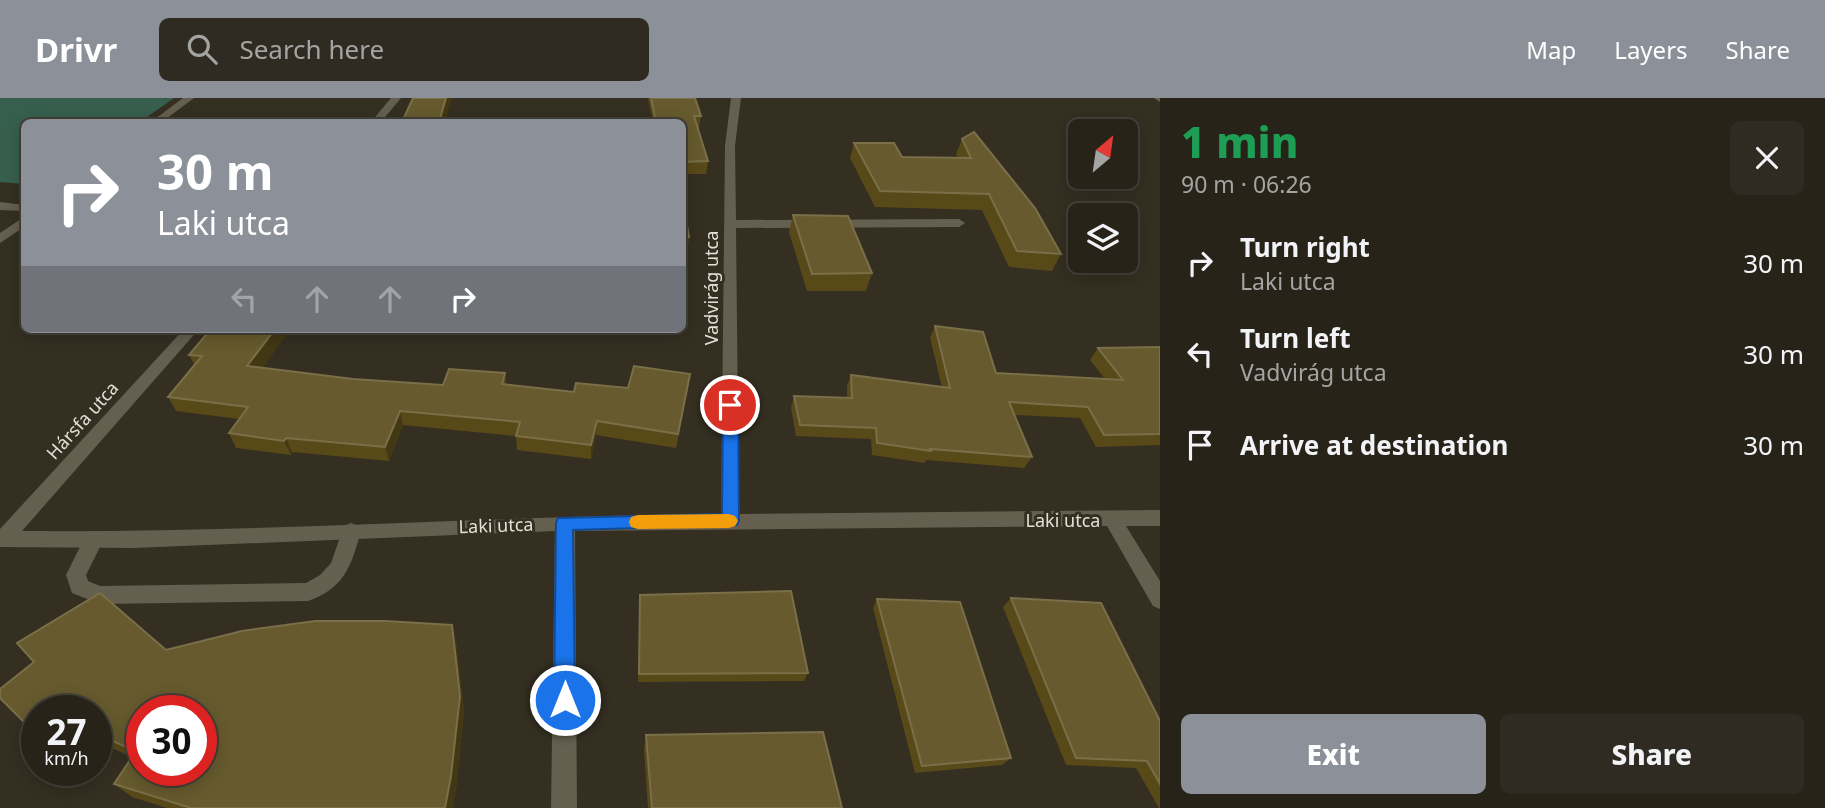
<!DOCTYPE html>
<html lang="en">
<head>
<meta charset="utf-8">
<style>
  :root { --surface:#272319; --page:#2f2b22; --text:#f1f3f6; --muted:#a4a4a2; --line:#434038; --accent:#8c9099 }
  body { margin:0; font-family:"Noto Sans",sans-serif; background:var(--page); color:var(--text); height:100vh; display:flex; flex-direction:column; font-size:26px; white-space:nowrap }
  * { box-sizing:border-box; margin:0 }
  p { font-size:23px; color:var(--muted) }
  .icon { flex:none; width:38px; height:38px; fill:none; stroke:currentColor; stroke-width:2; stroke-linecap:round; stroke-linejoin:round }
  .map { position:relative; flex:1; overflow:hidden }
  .details { display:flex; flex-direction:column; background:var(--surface); width:665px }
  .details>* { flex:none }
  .banner { position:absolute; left:21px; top:21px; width:665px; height:214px; border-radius:10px; box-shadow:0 4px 18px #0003,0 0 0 2px var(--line); background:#8c9099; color:#fff; overflow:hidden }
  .needle { width:46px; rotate:29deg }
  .tools { position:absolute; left:1068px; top:21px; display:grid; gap:14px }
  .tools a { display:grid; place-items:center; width:70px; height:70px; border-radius:10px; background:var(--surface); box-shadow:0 4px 18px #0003,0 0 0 2px var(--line); font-size:35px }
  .speed { position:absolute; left:21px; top:597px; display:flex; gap:14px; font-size:35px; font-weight:700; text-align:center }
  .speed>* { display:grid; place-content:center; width:91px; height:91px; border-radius:50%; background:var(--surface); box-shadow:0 4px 18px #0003,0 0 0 2px var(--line); line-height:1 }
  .speed small { font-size:18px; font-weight:400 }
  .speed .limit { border:10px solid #d22; background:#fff; color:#111 }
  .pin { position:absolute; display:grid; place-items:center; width:60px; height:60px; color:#fff; margin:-30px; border:4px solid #fff; border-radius:50%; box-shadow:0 2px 7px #0007 }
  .me { position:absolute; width:77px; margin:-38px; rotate:0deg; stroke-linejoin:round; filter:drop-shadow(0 0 5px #0008) }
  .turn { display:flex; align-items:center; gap:24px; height:147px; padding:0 21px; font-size:32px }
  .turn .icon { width:91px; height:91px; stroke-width:2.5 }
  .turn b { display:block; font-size:49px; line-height:60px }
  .lanes { display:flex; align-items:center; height:66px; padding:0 21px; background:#0003; justify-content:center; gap:35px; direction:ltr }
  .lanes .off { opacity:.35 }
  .round { display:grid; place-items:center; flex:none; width:74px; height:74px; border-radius:10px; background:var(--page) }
  .head { display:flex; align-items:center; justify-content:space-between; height:119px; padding:0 21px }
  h1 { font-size:42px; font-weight:800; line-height:52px; color:#1e9e55 }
  .button { display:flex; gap:14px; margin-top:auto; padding:14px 21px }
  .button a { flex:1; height:80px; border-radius:10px; background:var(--accent); color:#fff; font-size:28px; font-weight:800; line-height:80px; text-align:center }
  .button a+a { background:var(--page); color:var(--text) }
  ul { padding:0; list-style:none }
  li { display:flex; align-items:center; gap:21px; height:91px; padding:0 21px }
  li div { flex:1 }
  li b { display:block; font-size:26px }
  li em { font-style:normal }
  header { display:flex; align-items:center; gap:42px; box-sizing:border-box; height:98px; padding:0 35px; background:var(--accent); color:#fff }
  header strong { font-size:33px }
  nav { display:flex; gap:38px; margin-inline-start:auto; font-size:24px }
  .search { width:490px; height:63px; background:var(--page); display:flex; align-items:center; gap:18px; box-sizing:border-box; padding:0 24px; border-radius:10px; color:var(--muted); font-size:26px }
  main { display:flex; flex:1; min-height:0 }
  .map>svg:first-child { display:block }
  .green { fill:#375f4e }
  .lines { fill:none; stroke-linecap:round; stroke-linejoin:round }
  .service { fill:#645f4f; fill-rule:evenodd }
  .minor { fill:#645f4f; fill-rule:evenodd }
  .wall { fill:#584919 }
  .shaded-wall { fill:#433814 }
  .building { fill:#665a2e; stroke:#7a6f48; stroke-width:2; fill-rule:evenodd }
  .route { fill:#1a73e8; stroke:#114b97; stroke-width:2 }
  .slow { fill:#f59e0b }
  .labels { text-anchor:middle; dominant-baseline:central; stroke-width:6; stroke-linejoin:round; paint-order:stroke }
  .street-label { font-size:18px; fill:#e3e0d7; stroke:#342f21 }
</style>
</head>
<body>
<header>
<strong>Drivr</strong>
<div class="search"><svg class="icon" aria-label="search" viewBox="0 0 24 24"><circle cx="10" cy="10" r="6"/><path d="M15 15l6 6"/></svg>Search here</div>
<nav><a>Map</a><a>Layers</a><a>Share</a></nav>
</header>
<main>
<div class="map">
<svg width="1160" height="710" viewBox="0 0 1160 710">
  <rect width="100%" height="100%" fill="#342f21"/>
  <path class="green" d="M0 0H174L140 24H24V86L0 84Z"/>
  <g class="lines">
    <g class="service">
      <path d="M0 104 24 107V113L0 112Z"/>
      <path d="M351 425 358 428 361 433C351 468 345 490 308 503L100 506 72 495 66 477 87 435 94 433 101 435 104 441 86 477 88 483 100 488 306 485 320 477 331 465 344 428Z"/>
    </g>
    <g class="minor">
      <path d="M183 0H194L162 24H151Z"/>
      <path d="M391 0H401L381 24H371Z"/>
      <path d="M731 0H741L735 48 736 122 959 121 965 125 959 129 736 130 739 416 1160 412V428H1126L1160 483V511L1153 508 1107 428 575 433 577 710H551L555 433 133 450 0 449V431L184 231H199L22 433C255 435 487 418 721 416L725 48Z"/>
      <path d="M1154 0H1160V4Z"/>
      <path d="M24 119V129L0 145V135Z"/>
    </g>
  </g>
  <g class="wall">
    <path d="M648 0H695L701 18 699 30H697L708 63 706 76H682V24H653Z"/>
    <path d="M962 41 1061 156 1052 173 1009 169 982 112 875 109 850 60 854 45 902 59 958 60 956 56Z"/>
    <path d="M682 99 689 139 687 156H682Z"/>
    <path d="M793 117 872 175 866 193H807L789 134Z"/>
    <path d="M935 228 996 275 1105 281 1090 262 1098 250 1160 249V347L1096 349 1080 320 1014 317 1032 359 1024 370 926 362 925 365 872 357 871 341 796 338 791 310 794 298 847 300V288L851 277 942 289 930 240Z"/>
    <path d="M211 231 263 270 353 281 443 287 505 275 506 286 574 294 628 290 688 291 676 350 596 337 591 361 517 352 516 338 403 327 389 363 292 354 291 357 236 350 229 335 239 321 176 313 168 299 195 268 189 257Z"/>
    <path d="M640 497 808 575 804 583 638 584Z"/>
    <path d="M1011 500 1160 623V710H1159L1136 670 1066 667 1003 509Z"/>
    <path d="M877 501 1011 660 1002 667 915 675 873 510Z"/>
    <path d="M456 543 464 613 456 691 452 710H167L132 699 114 686 132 659 96 643V612L166 552Z"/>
    <path d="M646 637 842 710H648L644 651Z"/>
  </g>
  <g class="shaded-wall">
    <path d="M446 0H452L445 24H439Z"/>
    <path d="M275 231H291L254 282 247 268Z"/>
    <path d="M400 313 403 327 389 363 385 349Z"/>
    <path d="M597 323 596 337 591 361V347Z"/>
    <path d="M286 340 292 354 291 357 284 343Z"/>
    <path d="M452 527 456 543 464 613 456 691 452 710H445Z"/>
  </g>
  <g class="building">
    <path d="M413 0H446L439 24H402Z"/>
    <path d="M651 0H695L701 18H694L708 63 682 64V24H656Z"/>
    <path d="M974 34 1035 110 1061 156 1017 153 989 96 880 93 854 45H894L902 59 971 60 962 41Z"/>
    <path d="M682 99 689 139H682Z"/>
    <path d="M793 117 848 118 872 175 812 176Z"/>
    <path d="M935 228 983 234 996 275 1123 282 1098 250 1160 249V336L1104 337 1088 309 1009 304 1032 359 930 351 931 353 877 345 876 330 800 327 794 298 852 300 851 277 950 290Z"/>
    <path d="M211 231H275L247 268 353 281 443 287 449 271 505 275 502 286 574 294 576 285 628 290 634 268 690 276 678 336 597 323 591 347 516 338 520 324 400 313 385 349 286 340 284 343 229 335 248 309 168 299 202 258 189 257Z"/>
    <path d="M791 493 808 575 639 576 640 497Z"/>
    <path d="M100 495 166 552 242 533 315 523H385L452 527 460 598 451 678 445 710H191L114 686 136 653 96 636V612H37V637L0 600V591L34 564 17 545ZM142 612H201V672H142Z"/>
    <path d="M1011 500 1101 505 1160 623V686L1147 663 1076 660Z"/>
    <path d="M877 501 960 504 1011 660 922 668Z"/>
    <path d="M823 634 842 710H652L646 637Z"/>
  </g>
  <path class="route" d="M730 302 738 307 739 423 737 427 573 432 575 602 572 609 565 612 557 609 554 602 556 425 558 420 722 416 723 307Z"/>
  <path class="slow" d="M729 416 735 418 738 423 735 428 729 430 638 431 631 429 629 424 631 419 638 417Z"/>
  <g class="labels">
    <g class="street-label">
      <text transform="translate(711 190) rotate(-90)">Vadvirág utca</text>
      <text transform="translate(82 322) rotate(-48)">Hársfa utca</text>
      <text x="1063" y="422">Laki utca</text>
      <text transform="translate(496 427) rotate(-2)">Laki utca</text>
    </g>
  </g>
</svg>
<div class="tools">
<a><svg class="needle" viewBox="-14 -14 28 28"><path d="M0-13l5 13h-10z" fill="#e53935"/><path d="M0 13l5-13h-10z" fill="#a4a4a2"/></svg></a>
<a><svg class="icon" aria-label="layers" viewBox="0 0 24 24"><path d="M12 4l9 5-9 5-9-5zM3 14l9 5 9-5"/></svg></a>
</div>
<div class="speed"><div>27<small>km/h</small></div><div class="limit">30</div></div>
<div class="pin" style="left:730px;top:307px;background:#d93025"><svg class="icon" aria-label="arrive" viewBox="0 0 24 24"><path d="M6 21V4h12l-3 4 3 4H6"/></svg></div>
<svg class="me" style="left:565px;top:602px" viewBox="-20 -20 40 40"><circle r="17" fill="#1a73e8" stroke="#fff" stroke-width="3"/><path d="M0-11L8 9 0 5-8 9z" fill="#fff"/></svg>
<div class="banner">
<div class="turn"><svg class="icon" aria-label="right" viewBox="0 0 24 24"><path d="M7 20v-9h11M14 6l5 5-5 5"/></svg><div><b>30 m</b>Laki utca</div></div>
<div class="lanes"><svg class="icon off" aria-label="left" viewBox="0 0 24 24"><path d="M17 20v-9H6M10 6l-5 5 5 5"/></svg><svg class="icon off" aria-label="ahead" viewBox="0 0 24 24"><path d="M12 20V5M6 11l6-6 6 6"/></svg><svg class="icon off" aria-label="ahead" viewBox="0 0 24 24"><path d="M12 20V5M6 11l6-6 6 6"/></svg><svg class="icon" aria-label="right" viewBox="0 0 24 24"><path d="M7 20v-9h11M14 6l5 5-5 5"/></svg></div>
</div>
</div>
<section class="details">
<div class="head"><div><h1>1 min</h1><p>90 m · 06:26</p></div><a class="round"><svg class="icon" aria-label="close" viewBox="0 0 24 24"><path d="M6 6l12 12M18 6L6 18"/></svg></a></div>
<ul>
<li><svg class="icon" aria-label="right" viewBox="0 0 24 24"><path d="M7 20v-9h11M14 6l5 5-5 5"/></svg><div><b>Turn right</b><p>Laki utca</p></div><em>30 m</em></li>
<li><svg class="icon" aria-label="left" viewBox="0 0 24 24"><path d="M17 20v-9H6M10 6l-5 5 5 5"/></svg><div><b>Turn left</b><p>Vadvirág utca</p></div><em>30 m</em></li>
<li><svg class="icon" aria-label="arrive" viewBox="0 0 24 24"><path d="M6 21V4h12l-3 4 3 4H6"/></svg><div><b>Arrive at destination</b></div><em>30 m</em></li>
</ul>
<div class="button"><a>Exit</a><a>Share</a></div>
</section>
</main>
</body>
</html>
